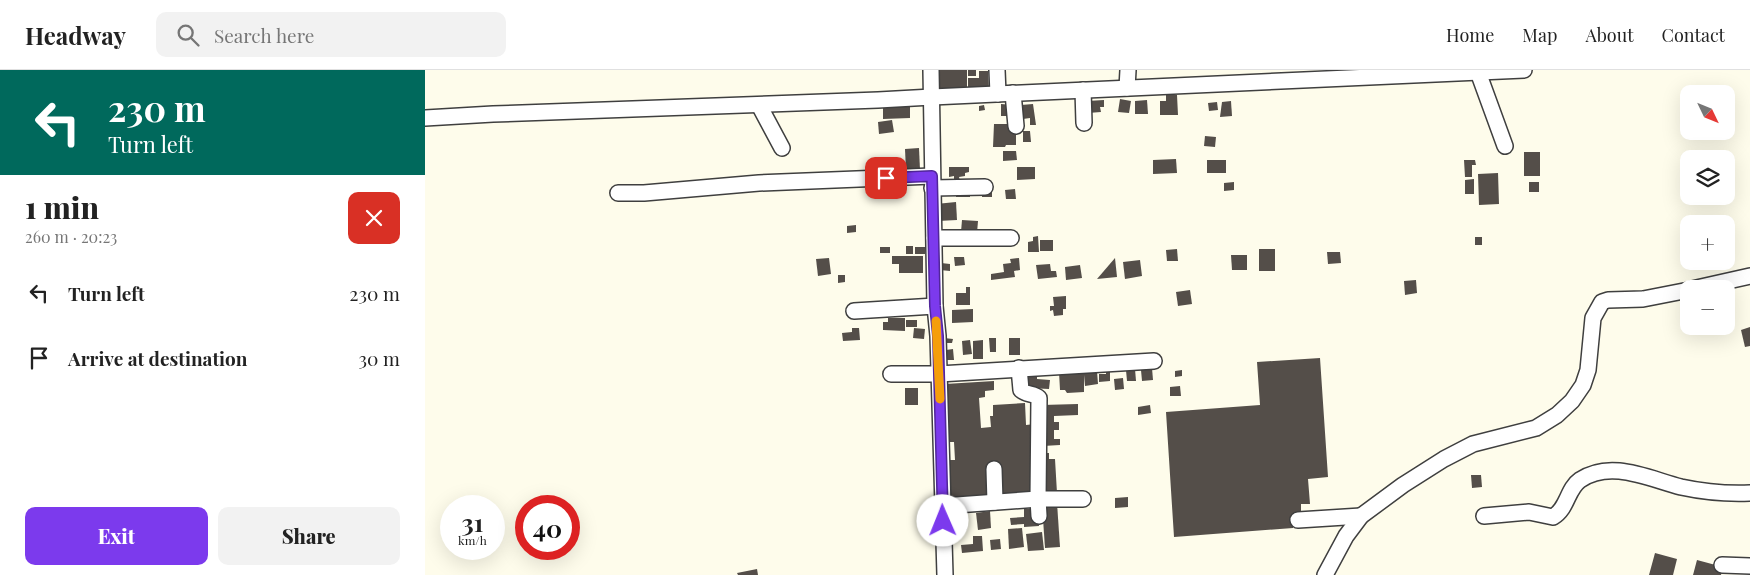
<!DOCTYPE html>
<html lang="en">
<head>
<meta charset="utf-8">
<style>
  :root { --surface:#fff; --page:#f2f2f2; --text:#222; --muted:#767676; --line:#e0e0e0; --accent:#7c3aed }
  body { margin:0; font-family:"Playfair Display",serif; background:var(--page); color:var(--text); height:100vh; display:flex; flex-direction:column; font-size:19px; white-space:nowrap }
  * { box-sizing:border-box; margin:0 }
  p { font-size:16px; color:var(--muted) }
  .icon { flex:none; width:28px; height:28px; fill:none; stroke:currentColor; stroke-width:2; stroke-linecap:round; stroke-linejoin:round }
  .map { position:relative; flex:1; overflow:hidden }
  .sheet { display:flex; flex-direction:column; background:var(--surface); width:425px }
  .sheet>* { flex:none }
  .guide { background:#00695c; color:#fff; overflow:hidden }
  .needle { width:32px; rotate:133deg }
  .buttons { position:absolute; left:1255px; top:15px; display:grid; gap:10px }
  .buttons a { display:grid; place-items:center; width:55px; height:55px; border-radius:10px; background:var(--surface); box-shadow:0 5px 20px #0002; font-size:25px }
  .speed { position:absolute; left:15px; top:425px; display:flex; gap:10px; font-size:25px; font-weight:700; text-align:center }
  .speed>* { display:grid; place-content:center; width:65px; height:65px; border-radius:50%; background:var(--surface); box-shadow:0 5px 20px #0002; line-height:1 }
  .speed small { font-size:12px; font-weight:400 }
  .speed .limit { border:8px solid #d22; background:#fff; color:#111 }
  .pin { position:absolute; display:grid; place-items:center; width:42px; height:42px; color:#fff; margin:-21px; border-radius:10px; box-shadow:0 2px 8px #0006 }
  .me { position:absolute; width:55px; margin:-28px; rotate:359deg; stroke-linejoin:round; filter:drop-shadow(0 0 4px #0008) }
  .turn { display:flex; align-items:center; gap:18px; height:105px; padding:0 25px; font-size:22px }
  .turn .icon { width:65px; height:65px; stroke-width:2.5 }
  .turn b { display:block; font-size:35px; line-height:42px }
  .round { display:grid; place-items:center; flex:none; width:52px; height:52px; border-radius:10px; background:var(--page) }
  .summary { display:flex; align-items:center; justify-content:space-between; height:85px; padding:0 25px }
  h1 { font-size:30px; font-weight:800; line-height:38px }
  .button { display:flex; gap:10px; margin-top:auto; padding:10px 25px }
  .button a { flex:1; height:58px; border-radius:10px; background:var(--accent); color:#fff; font-size:20px; font-weight:800; line-height:58px; text-align:center }
  .button a+a { background:var(--page); color:var(--text) }
  ul { padding:0; list-style:none }
  li { display:flex; align-items:center; gap:15px; height:65px; padding:0 25px }
  li div { flex:1 }
  li b { display:block; font-size:19px }
  li em { font-style:normal }
  header { display:flex; align-items:center; gap:30px; box-sizing:border-box; height:70px; padding:0 25px; background:var(--surface); border-bottom:1px solid var(--line) }
  header strong { font-size:24px }
  nav { display:flex; gap:28px; margin-inline-start:auto; font-size:18px }
  .search { width:350px; height:45px; background:var(--page); display:flex; align-items:center; gap:12px; box-sizing:border-box; padding:0 18px; border-radius:10px; color:var(--muted); font-size:19px }
  main { display:flex; flex:1; min-height:0 }
  .map>svg:first-child { display:block }
  .building { fill:#544e49 }
  .lines { fill:none; stroke-linecap:round; stroke-linejoin:round }
  .minor-casing { stroke:#3f3f3f; stroke-width:18 }
  .minor { stroke:#fff; stroke-width:15 }
  .route-casing { stroke:#51269a; stroke-width:12 }
  .route { stroke:#7c3aed; stroke-width:9 }
  .slow { stroke:#f59e0b; stroke-width:9 }
</style>
</head>
<body>
<header>
<strong>Headway</strong>
<div class="search"><svg class="icon" aria-label="search" viewBox="0 0 24 24"><circle cx="10" cy="10" r="6"/><path d="M15 15l6 6"/></svg>Search here</div>
<nav><a>Home</a><a>Map</a><a>About</a><a>Contact</a></nav>
</header>
<main>
<section class="sheet">
<div class="guide">
<div class="turn"><svg class="icon" aria-label="left" viewBox="0 0 24 24"><path d="M17 20v-9H6M10 6l-5 5 5 5"/></svg><div><b>230 m</b>Turn left</div></div>
</div>
<div class="summary"><div><h1>1 min</h1><p>260 m · 20:23</p></div><a class="round" style="background:#d93025;color:#fff"><svg class="icon" aria-label="close" viewBox="0 0 24 24"><path d="M6 6l12 12M18 6L6 18"/></svg></a></div>
<ul>
<li><svg class="icon" aria-label="left" viewBox="0 0 24 24"><path d="M17 20v-9H6M10 6l-5 5 5 5"/></svg><div><b>Turn left</b></div><em>230 m</em></li>
<li><svg class="icon" aria-label="arrive" viewBox="0 0 24 24"><path d="M6 21V4h12l-3 4 3 4H6"/></svg><div><b>Arrive at destination</b></div><em>30 m</em></li>
</ul>
<div class="button"><a>Exit</a><a>Share</a></div>
</section>
<div class="map">
<svg width="1325" height="505" viewBox="0 0 1325 505">
  <rect width="100%" height="100%" fill="#fefceb"/>
  <g class="building">
    <rect x="511" y="0" width="31" height="20"/>
    <rect x="543" y="0" width="8" height="6"/>
    <path d="M554 1H563L564 19H543V8H554Z"/>
    <path d="M741 25H752L753 45H735V31H741Z"/>
    <path d="M695 29 706 31 704 43 693 42Z"/>
    <path d="M679 30V37H675L676 42 663 43 662 31Z"/>
    <path d="M722 30 723 44H710V31Z"/>
    <path d="M806 31 807 46 795 47 797 32Z"/>
    <path d="M792 32 793 40 784 41 783 33Z"/>
    <path d="M576 34 588 35V46H576Z"/>
    <path d="M608 34 611 55H605V48L598 49 596 35Z"/>
    <path d="M559 35 560 40 554 41V36Z"/>
    <path d="M485 36V48L458 49V37Z"/>
    <path d="M467 50 469 62 454 64 453 52Z"/>
    <path d="M569 54H584V58H591V75H581L580 77H568Z"/>
    <path d="M598 61H605L606 72H598Z"/>
    <path d="M780 66 791 67 790 77 779 76Z"/>
    <path d="M494 78 495 100 481 101 480 79Z"/>
    <path d="M578 81H591L592 90 578 91Z"/>
    <rect x="1099" y="82" width="16" height="24"/>
    <path d="M751 89 752 103 728 104V90Z"/>
    <rect x="782" y="90" width="19" height="13"/>
    <path d="M1039 90H1050L1051 95H1047V107H1040Z"/>
    <path d="M524 97H544V102L540 103V106L534 107 535 111 529 112V106L524 107Z"/>
    <path d="M592 97H610V109L592 110Z"/>
    <path d="M1073 103 1074 134 1054 135 1053 104Z"/>
    <path d="M1049 109V124H1040V110Z"/>
    <path d="M809 112V120L799 121V113Z"/>
    <rect x="1104" y="112" width="10" height="10"/>
    <rect x="557" y="117" width="10" height="10"/>
    <rect x="531" y="118" width="14" height="9"/>
    <path d="M590 119 591 129H581L580 120Z"/>
    <path d="M531 132 532 150 513 151 511 134Z"/>
    <path d="M537 150 553 151 552 163 536 162Z"/>
    <path d="M431 155V162L422 163V156Z"/>
    <path d="M613 166 614 182H603V172L608 171V167Z"/>
    <rect x="1050" y="167" width="7" height="8"/>
    <rect x="615" y="170" width="13" height="11"/>
    <rect x="481" y="176" width="7" height="8"/>
    <rect x="455" y="177" width="10" height="6"/>
    <rect x="490" y="177" width="10" height="7"/>
    <path d="M752 179 753 191H742L741 180Z"/>
    <rect x="834" y="179" width="16" height="22"/>
    <path d="M902 182H915L916 193 903 194Z"/>
    <path d="M806 185H822V200H807Z"/>
    <path d="M467 186H498V203H474V194H467Z"/>
    <path d="M529 187H539L540 195 530 196Z"/>
    <path d="M404 188 406 204 393 206 391 189Z"/>
    <path d="M594 188 595 200 589 201 590 207 566 210V204L579 202 578 194 586 193 585 189Z"/>
    <path d="M690 188 692 207 672 209Z"/>
    <path d="M715 190 717 206 700 209 698 192Z"/>
    <path d="M516 193 525 194V201L515 200Z"/>
    <path d="M625 194 626 201H631L632 207 613 209 611 195Z"/>
    <path d="M655 195 657 208 641 210 640 197Z"/>
    <path d="M413 205H420V212L413 213Z"/>
    <path d="M991 210 992 223 980 225 979 211Z"/>
    <path d="M541 217H545V235H531V223H541Z"/>
    <path d="M765 220 767 234 753 236 751 222Z"/>
    <path d="M641 226V239H638V245L629 246 628 240 625 241V236H629L628 227Z"/>
    <path d="M548 239V252L527 253V240Z"/>
    <path d="M463 248H480V261L458 260V252H463Z"/>
    <rect x="481" y="250" width="11" height="7"/>
    <path d="M1325 257V276L1320 277 1316 260Z"/>
    <path d="M427 258H434L435 270 418 271 417 263 427 262Z"/>
    <path d="M489 258 500 259 499 269 488 268Z"/>
    <path d="M519 268 528 269 527 273H519Z"/>
    <path d="M564 268H571V282H565Z"/>
    <rect x="584" y="268" width="11" height="17"/>
    <path d="M545 270 547 284 538 285 537 271Z"/>
    <path d="M558 270V289H548V271Z"/>
    <path d="M528 279 529 290H522L521 280Z"/>
    <path d="M895 288 903 407 883 409 885 434H876V444L868 445V458L749 467 741 342 835 335 832 292Z"/>
    <path d="M727 298 728 310 717 311 716 300Z"/>
    <path d="M710 299 711 311H702L701 300Z"/>
    <path d="M681 300H685V311L674 312V304H681Z"/>
    <path d="M757 300V306L750 307V301Z"/>
    <path d="M658 301V303L672 301 673 314 660 316 659 305V322L642 323 640 320H635L634 302Z"/>
    <path d="M604 303H612V309L625 310 624 319 603 318Z"/>
    <path d="M698 308 699 319 690 320 689 309Z"/>
    <path d="M569 311V320L560 321V327L554 328 556 358 566 357 565 346H568V335L600 333 601 355 610 354 613 394H605L607 423 526 429 524 390H530L529 372H524L520 314Z"/>
    <path d="M755 316 756 326H745V317Z"/>
    <rect x="480" y="318" width="13" height="17"/>
    <path d="M653 334V345L629 346V352H634V360H629V369H635V375L618 376 617 335Z"/>
    <path d="M725 335 726 343 713 345V337Z"/>
    <path d="M615 383H624V389H630L632 423 617 424Z"/>
    <path d="M1046 405H1056L1057 417 1047 418Z"/>
    <path d="M703 427V437L690 438V428Z"/>
    <path d="M632 433 635 477 620 478 617 434Z"/>
    <path d="M612 438 614 456 599 457V454L586 455 585 448 599 447V439Z"/>
    <path d="M565 441 566 458 553 460 551 443Z"/>
    <path d="M535 444 536 450 540 449 542 460 530 462 527 445Z"/>
    <path d="M597 458 599 477 584 479 583 459Z"/>
    <path d="M617 462 619 480 603 481 601 464Z"/>
    <path d="M548 466H557L558 481 537 483 536 475 548 474Z"/>
    <path d="M575 469 576 479 566 480 565 470Z"/>
    <path d="M1230 483 1252 489 1248 505H1224Z"/>
    <path d="M1272 490 1298 497 1296 505H1268Z"/>
    <path d="M332 499 333 505H313L312 503Z"/>
  </g>
  <g class="lines">
    <g class="minor-casing">
      <g id="minor">
        <path d="M506 0 510 236 513 266 520 505"/>
        <path d="M572 0 573 24"/>
        <path d="M1053 2 1080 76"/>
        <path d="M702 18 703 0"/>
        <path d="M658 20 659 53"/>
        <path d="M588 23 591 56"/>
        <path d="M334 35 357 78"/>
        <path d="M0 48 68 44 453 30 507 27 1099 0"/>
        <path d="M507 118 560 117"/>
        <path d="M193 123H219L334 113 507 106"/>
        <path d="M509 168H586"/>
        <path d="M1267 219 1325 206"/>
        <path d="M429 241 510 236"/>
        <path d="M594 298 596 320C601 325 609 323 614 328L613 429 614 446"/>
        <path d="M466 304H514L729 291"/>
        <path d="M569 399 570 432"/>
        <path d="M518 436 613 429H658"/>
        <path d="M1059 446 1104 442 1128 447C1143 438 1142 419 1155 410 1186 389 1224 409 1256 417 1279 422 1301 424 1325 423"/>
        <path d="M873 450 936 446"/>
        <path d="M1297 495 1325 496"/>
        <path d="M900 505 921 466 936 446 978 415 1019 389 1048 374 1111 358 1132 345 1147 331 1158 315 1163 300 1168 248 1177 232 1183 230 1218 229 1264 220"/>
      </g>
    </g>
    <use href="#minor" class="minor"/>
  </g>
  <g class="lines">
    <g class="route-casing">
      <path id="route" d="M461 108 507 106 510 236 513 266 518 451"/>
    </g>
    <use href="#route" class="route"/>
    <path class="slow" d="M511 251 515 329"/>
  </g>
</svg>
<div class="buttons">
<a><svg class="needle" viewBox="-14 -14 28 28"><path d="M0-13l5 13h-10z" fill="#e53935"/><path d="M0 13l5-13h-10z" fill="#767676"/></svg></a>
<a><svg class="icon" aria-label="layers" viewBox="0 0 24 24"><path d="M12 4l9 5-9 5-9-5zM3 14l9 5 9-5"/></svg></a>
<a>+</a>
<a>−</a>
</div>
<div class="speed"><div>31<small>km/h</small></div><div class="limit">40</div></div>
<div class="pin" style="left:461px;top:108px;background:#d93025"><svg class="icon" aria-label="arrive" viewBox="0 0 24 24"><path d="M6 21V4h12l-3 4 3 4H6"/></svg></div>
<svg class="me" style="left:518px;top:451px" viewBox="-20 -20 40 40"><circle r="19" fill="#fff"/><path d="M0-13L10 11 0 6-10 11z" fill="#7c3aed"/></svg>
</div>
</main>
</body>
</html>
